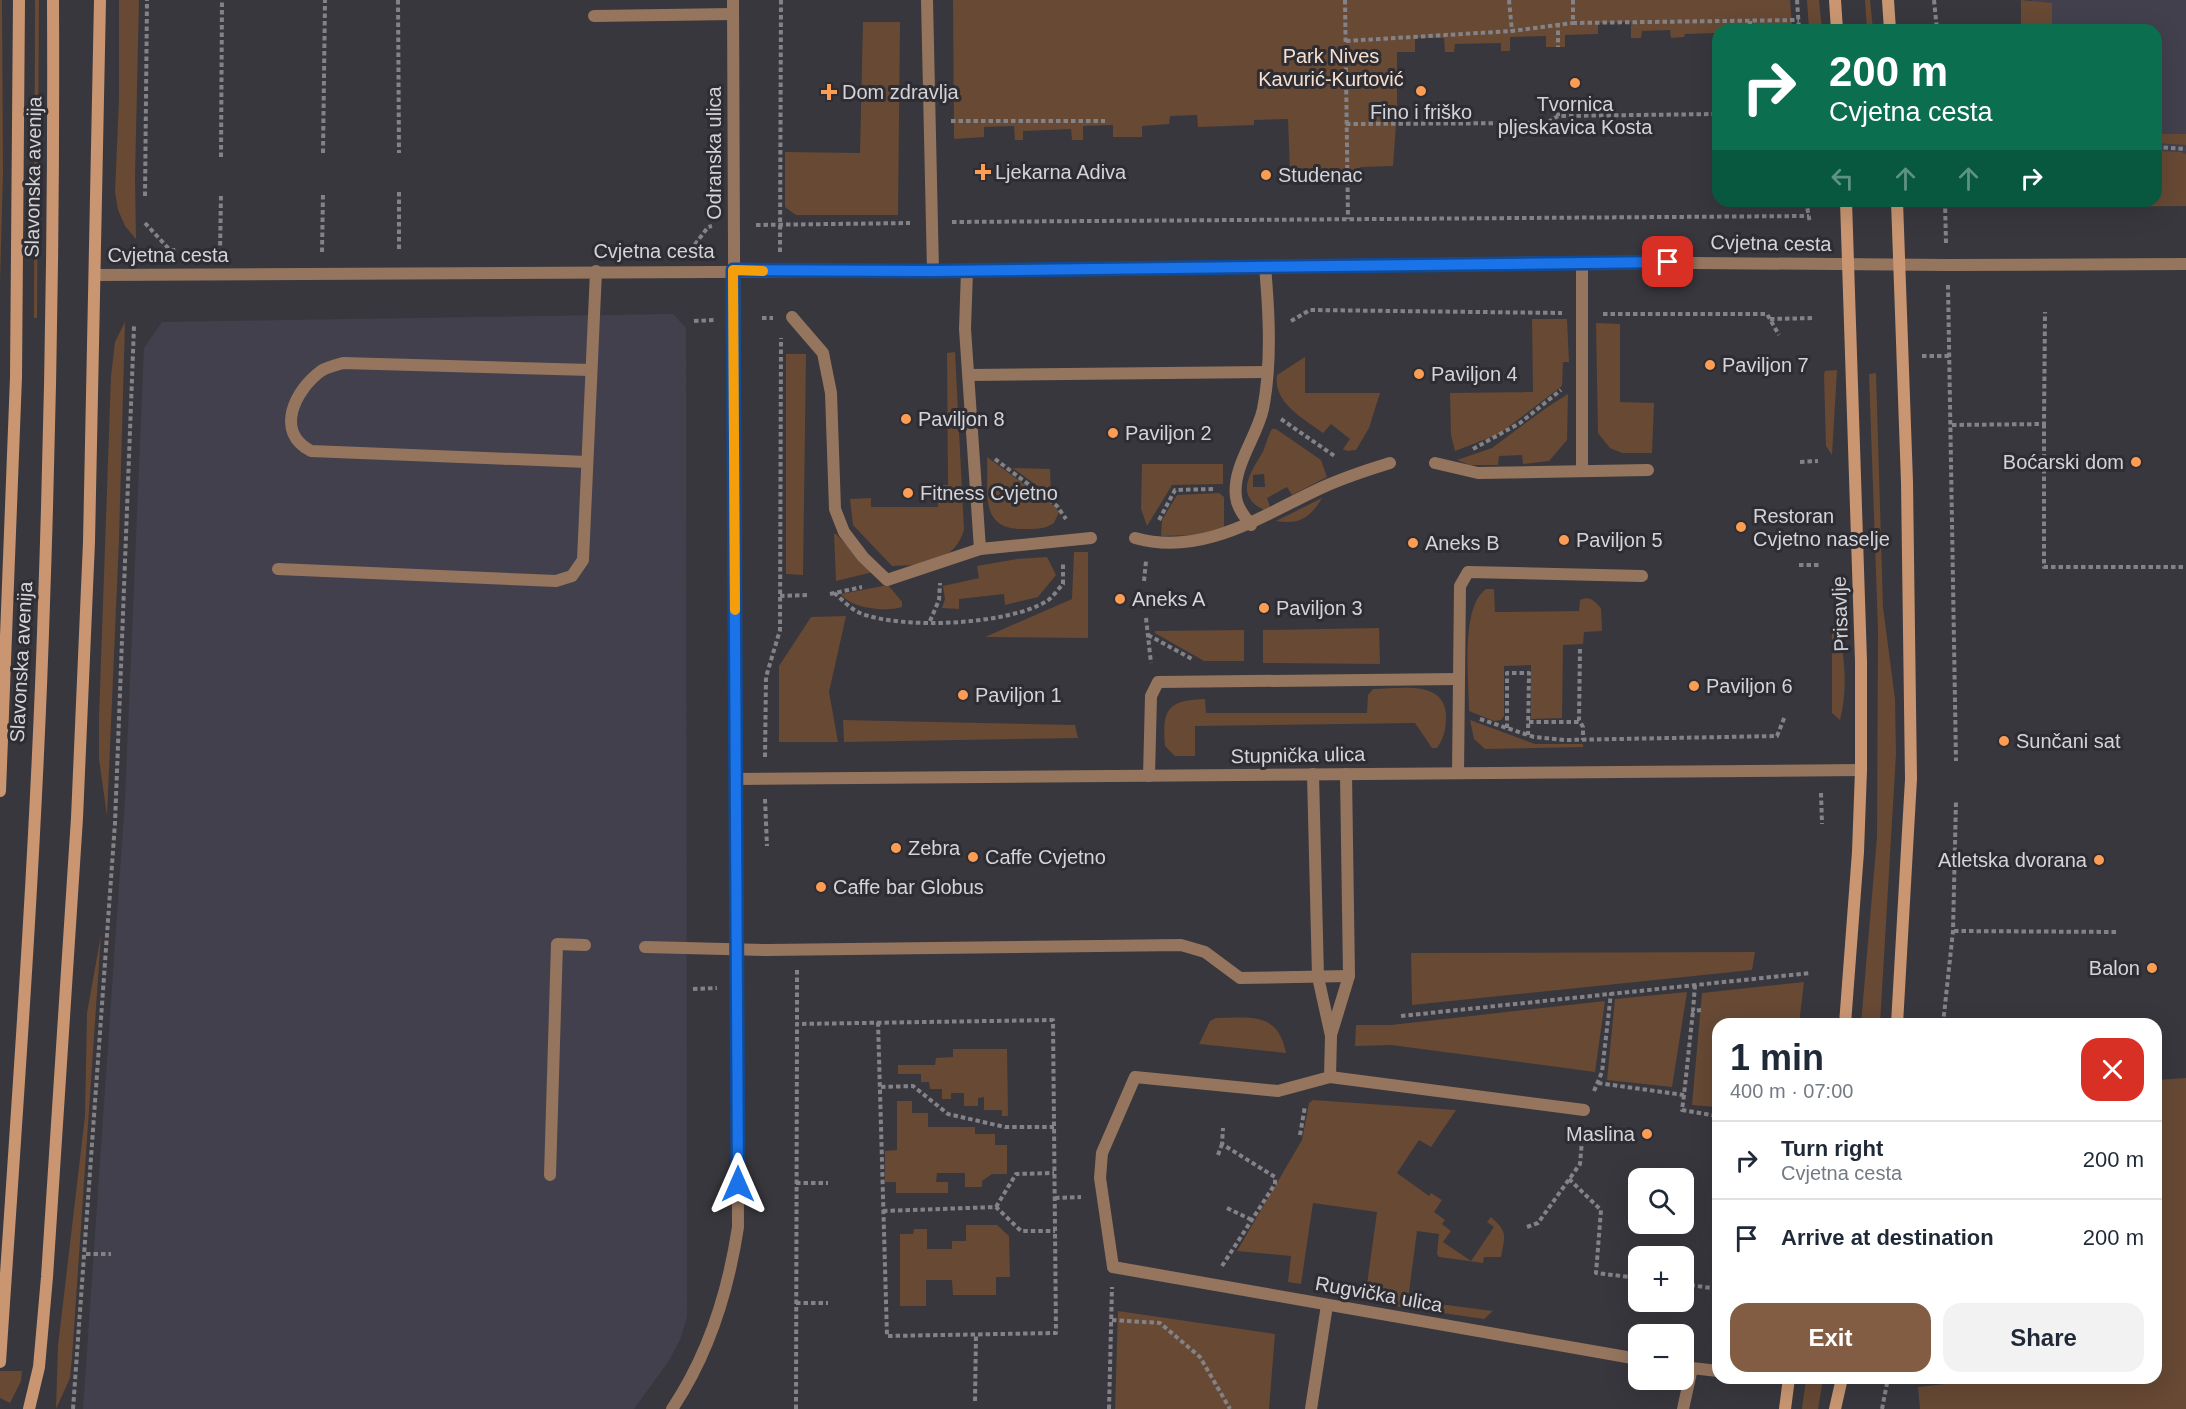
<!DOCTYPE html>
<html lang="en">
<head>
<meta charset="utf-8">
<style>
  :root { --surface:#fff; --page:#f2f2f3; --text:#1f2937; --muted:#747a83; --line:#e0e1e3; --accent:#825d44 }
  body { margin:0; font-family:Arial,sans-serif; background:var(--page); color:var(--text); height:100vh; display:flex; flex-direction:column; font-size:22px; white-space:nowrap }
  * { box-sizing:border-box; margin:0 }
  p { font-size:20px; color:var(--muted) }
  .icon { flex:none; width:33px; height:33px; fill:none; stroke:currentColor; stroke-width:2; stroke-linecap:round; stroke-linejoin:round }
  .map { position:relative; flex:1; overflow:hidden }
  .sheet { position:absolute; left:1712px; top:1018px; width:450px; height:366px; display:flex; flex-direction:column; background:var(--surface); border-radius:18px; box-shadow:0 6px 24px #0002 }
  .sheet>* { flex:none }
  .hud { position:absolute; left:1712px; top:24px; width:450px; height:183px; border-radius:18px; box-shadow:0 6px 24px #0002; background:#0b6e4f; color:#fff; overflow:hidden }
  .buttons { position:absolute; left:1628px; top:1168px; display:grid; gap:12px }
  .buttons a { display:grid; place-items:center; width:66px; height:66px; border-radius:12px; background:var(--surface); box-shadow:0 6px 24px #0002; font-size:30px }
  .pin { position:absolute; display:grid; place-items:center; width:51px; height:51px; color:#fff; margin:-26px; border-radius:12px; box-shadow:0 3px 9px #0006 }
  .me { position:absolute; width:66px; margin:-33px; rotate:0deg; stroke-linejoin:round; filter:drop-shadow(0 0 4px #0008) }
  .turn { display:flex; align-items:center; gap:21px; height:126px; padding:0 18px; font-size:27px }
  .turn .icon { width:78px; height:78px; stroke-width:2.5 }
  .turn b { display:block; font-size:42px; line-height:51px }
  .lanes { display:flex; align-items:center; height:57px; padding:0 18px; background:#0003; justify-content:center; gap:30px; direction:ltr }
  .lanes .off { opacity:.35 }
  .round { display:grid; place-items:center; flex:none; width:63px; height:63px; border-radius:18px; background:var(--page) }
  .overview { display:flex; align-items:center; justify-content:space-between; height:102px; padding:0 18px }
  h1 { font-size:36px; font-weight:700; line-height:45px }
  .primary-button { display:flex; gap:12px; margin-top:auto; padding:12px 18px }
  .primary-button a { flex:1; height:69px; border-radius:18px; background:var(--accent); color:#fff; font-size:24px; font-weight:700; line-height:69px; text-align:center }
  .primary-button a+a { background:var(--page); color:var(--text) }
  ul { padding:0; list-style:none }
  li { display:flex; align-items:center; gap:18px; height:78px; padding:0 18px; border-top:2px solid var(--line) }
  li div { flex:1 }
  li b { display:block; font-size:22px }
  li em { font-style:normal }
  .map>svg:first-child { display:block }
  .built { fill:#42404d }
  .green { fill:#674934; fill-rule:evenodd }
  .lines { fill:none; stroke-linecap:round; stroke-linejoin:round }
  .path { stroke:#838287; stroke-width:4; stroke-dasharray:4.5 3; stroke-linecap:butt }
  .lane { stroke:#95755e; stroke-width:12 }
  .street { stroke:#95755e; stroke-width:12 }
  .secondary { stroke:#c99671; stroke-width:12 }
  .route-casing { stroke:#114b97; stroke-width:15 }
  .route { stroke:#1a73e8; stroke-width:10 }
  .slow { stroke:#f59e0b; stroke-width:10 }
  .poi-dot { fill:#fc9d53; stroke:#2d2d33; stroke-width:2 }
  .labels { text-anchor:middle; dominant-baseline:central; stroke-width:6; stroke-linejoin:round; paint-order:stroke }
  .park-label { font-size:20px; fill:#f7dfce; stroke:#2d2d33 }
  .poi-label { font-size:20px; fill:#d4d4d8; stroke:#2d2d33; text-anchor:start }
  .street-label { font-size:20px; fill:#d4d4d8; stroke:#2d2d33 }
</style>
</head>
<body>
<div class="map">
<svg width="2186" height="1409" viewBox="0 0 2186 1409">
  <rect width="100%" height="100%" fill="#38373d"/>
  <g class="built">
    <path d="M2032 0H2186V206L2035 207V201H2156V30H2032Z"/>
    <path d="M673 314 686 328 687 1317 680 1340 668 1362 634 1409H83L125 799 144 348 162 322Z"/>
  </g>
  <g class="green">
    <path d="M0 0H2L3 172 0 283Z"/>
    <path d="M35 0H39L37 318H34Z"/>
    <path d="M119 0H139L135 177 136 239 125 226 118 210 115 192 119 99Z"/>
    <path d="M953 0H1790L1792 25 1769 30H1718L1717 38 1715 33 1685 34 1684 37 1671 38 1670 30 1642 31 1641 38H1631V22L1598 23V34L1565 35V47H1546V36L1510 37V51H1501V43L1455 44 1454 52H1445L1444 38H1415V52H1397V110L1393 166 1361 167 1336 181 1308 182 1290 172 1288 119 1254 120V125L1198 127 1197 115 1170 116 1169 124 1142 126V137H1113V125L1083 126V140H1072L1071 129 1023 131V140H1015L1014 126 984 127V137L954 139Z"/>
    <path d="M1807 0H1819L1822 30H1809Z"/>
    <path d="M1865 0H1870L1873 30H1867Z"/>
    <path d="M2021 0 2052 3V30H2021Z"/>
    <path d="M863 22H900L898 215H796L785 207V152L860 153Z"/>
    <path d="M2156 134H2186V145L2156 143Z"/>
    <path d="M2156 151 2181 152 2186 154V206L2035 207V201H2156Z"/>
    <path d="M1532 319H1567L1569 362H1563L1562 386 1499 434 1455 451 1451 435 1450 393 1533 392Z"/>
    <path d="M125 322 119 539 107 816 99 759V717L111 376 115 342Z"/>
    <path d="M1596 323 1620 324V402L1654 403 1652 453H1622L1610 448 1598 433Z"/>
    <path d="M955 352 964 530C954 563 923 565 892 566L853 525 850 499 871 498V507H938V485H948L947 353Z"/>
    <path d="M786 354H806L803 575 786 574Z"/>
    <path d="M1305 357V393H1380L1369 428 1356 450 1347 451 1343 449 1350 439 1331 424 1323 433C1303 418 1273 403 1277 375Z"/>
    <path d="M1837 370 1832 455 1826 446 1824 375 1825 371Z"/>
    <path d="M1876 373 1883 607 1895 699 1896 754 1880 1024H1861L1877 837 1878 630 1869 374Z"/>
    <path d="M1568 394 1567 440 1549 461 1523 464 1522 455 1499 456 1498 465H1470L1457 460 1492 448 1546 408Z"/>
    <path d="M1272 429H1276L1321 460 1327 477 1292 495 1287 487 1267 498 1270 507 1264 510C1235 496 1249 475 1261 455 1266 447 1267 437 1272 429ZM1264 474 1265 487H1253V475Z"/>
    <path d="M987 457 1054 506 1059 512 1054 523C1044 530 1034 529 1022 529 978 529 989 491 987 457Z"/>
    <path d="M1142 464H1223V484L1172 485 1147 526 1141 509Z"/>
    <path d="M1013 468 1050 469 1051 496Z"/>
    <path d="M1219 493 1224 497V528L1197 535 1161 536 1162 520 1177 495Z"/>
    <path d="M1322 498C1310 518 1299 525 1276 521Z"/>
    <path d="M834 534H836L873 572 836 581Z"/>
    <path d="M1074 552H1088V638L985 637 1072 599Z"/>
    <path d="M1047 557 1056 575 1038 597 1005 605 1004 594 959 599V609L942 608 945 599 943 586 979 578 977 566 1017 559Z"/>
    <path d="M888 585 902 602V607C886 612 851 609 841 594Z"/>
    <path d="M1486 589H1494L1495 612 1579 611 1580 600C1590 595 1594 601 1601 608L1602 631 1584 632 1583 644 1563 645 1562 718 1531 719V665L1504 666V716L1501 720 1494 721 1469 711C1469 682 1460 607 1486 589Z"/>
    <path d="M846 616 829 692 838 742H779V666L811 617Z"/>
    <path d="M1837 624C1845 655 1848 689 1840 720L1832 713V629Z"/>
    <path d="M1379 628 1380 664 1263 663V630Z"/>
    <path d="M1244 630V661H1204L1155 633V631Z"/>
    <path d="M1373 689C1400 689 1446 679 1446 717 1446 729 1444 738 1437 748H1432L1415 723 1195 726V756H1175L1165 746C1162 710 1167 700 1205 699L1206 713H1367L1368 695Z"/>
    <path d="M843 720 1075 725 1078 738 844 742Z"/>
    <path d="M1470 720 1535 744H1583V747L1485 749 1474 739Z"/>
    <path d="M101 935 72 1358 70 1378 56 1409 58 1346 85 1116 87 1013Z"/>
    <path d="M1755 952 1752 970 1412 1005 1411 953Z"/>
    <path d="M1804 982 1799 1024H1718L1717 1107 1692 1105 1702 993Z"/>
    <path d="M1687 992 1672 1087 1607 1080 1615 999Z"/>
    <path d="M1605 1001 1595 1072 1391 1045 1355 1046 1356 1025H1391Z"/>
    <path d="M1216 1018C1250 1018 1278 1011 1286 1053L1199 1044 1210 1021Z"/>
    <path d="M953 1049H1007L1008 1116H1002V1110H984V1097L978 1098V1106H964V1093H951V1099H942V1089H930L929 1082H921V1074H898V1065H935L936 1058 953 1057Z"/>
    <path d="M2186 1078V1409H1920L1918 1387 2002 1378H2156V1080Z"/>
    <path d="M1313 1100 1456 1110 1431 1147 1419 1140 1397 1173 1429 1196 1431 1193 1442 1200 1434 1212 1445 1220 1442 1224 1451 1231 1443 1242 1471 1261 1494 1227 1487 1222 1491 1217C1508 1232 1505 1235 1501 1257H1484L1483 1263 1439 1257 1437 1254 1439 1234 1417 1231 1408 1300 1493 1311 1484 1319 1387 1305 1365 1299 1377 1212 1313 1203 1301 1284 1288 1282 1291 1256 1237 1251 1302 1140 1309 1103Z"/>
    <path d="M897 1101H912V1113H928V1127H975V1134H995V1145H1007V1174H992L982 1181V1187H965V1173H937L936 1182H948V1193H896V1182H885V1151L897 1150Z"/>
    <path d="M966 1225H997L1009 1236 1010 1277H996V1295H953L952 1280H926V1306H900V1234H913L914 1229H927V1249H952V1241H966Z"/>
    <path d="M1118 1311 1275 1334 1269 1409H1115Z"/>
    <path d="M0 1371H22L21 1381 10 1403 0 1398Z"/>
    <path d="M1806 1379H1823L1818 1409H1802Z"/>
  </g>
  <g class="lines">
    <g class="path">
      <path d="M398 0 399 153"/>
      <path d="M1345 0 1348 219"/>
      <path d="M1509 0 1512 31"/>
      <path d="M1573 0V23L1799 20"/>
      <path d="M1797 0 1799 30"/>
      <path d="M1934 0 1937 30"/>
      <path d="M1750 21V30"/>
      <path d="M1558 23V47"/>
      <path d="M1346 41 1512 31 1573 23"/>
      <path d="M1558 105V116"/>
      <path d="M951 121H1105"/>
      <path d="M1346 124 1547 123 1558 116 1718 114"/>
      <path d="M2156 147 2186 149"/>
      <path d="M323 153 325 0"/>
      <path d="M221 157 222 0"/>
      <path d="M399 192V252"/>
      <path d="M145 196 147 0"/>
      <path d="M1806 201 1810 223"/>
      <path d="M1945 201 1946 243"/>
      <path d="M952 222 1809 216"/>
      <path d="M145 223 170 250H177"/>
      <path d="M756 225 910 223"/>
      <path d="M689 249 693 247 708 227 712 226"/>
      <path d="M322 252 323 193"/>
      <path d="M780 252 781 0"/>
      <path d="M220 253 221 194"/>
      <path d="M1948 285 1956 761"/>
      <path d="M1603 314H1767L1779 335"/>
      <path d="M762 318H773"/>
      <path d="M1770 319 1815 318"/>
      <path d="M694 321 714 320"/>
      <path d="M1291 321 1310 310 1562 313"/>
      <path d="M1922 356H1951"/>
      <path d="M1281 419 1336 457"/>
      <path d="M2044 424V567H2186"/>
      <path d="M1952 425 2044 424 2045 312"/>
      <path d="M1473 449 1520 423 1561 390"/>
      <path d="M995 459 1057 506 1066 519"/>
      <path d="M1800 462 1818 461"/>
      <path d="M1159 520 1175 490 1214 489"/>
      <path d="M1799 565H1820"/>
      <path d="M1144 581 1146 561"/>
      <path d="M834 593C842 599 850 609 860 613 902 630 1008 625 1047 601 1053 597 1058 589 1063 584V562"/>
      <path d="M830 594 862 587"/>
      <path d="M780 596 808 595"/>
      <path d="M1146 618 1151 663"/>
      <path d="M930 621 939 600 940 583"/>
      <path d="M1148 635 1192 659"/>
      <path d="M1580 649 1579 720 1583 727V740"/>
      <path d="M1480 719 1534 737 1565 740 1777 736 1785 716"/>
      <path d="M1529 722H1580"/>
      <path d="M1507 728V673H1529L1528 735"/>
      <path d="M765 757 766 677 780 630 781 338"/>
      <path d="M1821 793 1822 824"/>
      <path d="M765 799 767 846"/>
      <path d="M1954 931 2118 932"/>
      <path d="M797 970V1024"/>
      <path d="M1695 985 1693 1011 1701 1010"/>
      <path d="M693 989 717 988"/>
      <path d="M1401 1016 1810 973"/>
      <path d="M1943 1024 1953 931 1956 800"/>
      <path d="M1598 1083 1684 1095 1693 1011"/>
      <path d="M881 1087 913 1086 948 1114 1005 1127H1054"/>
      <path d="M1594 1091 1602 1072 1611 993"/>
      <path d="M1684 1095 1682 1110 1718 1116"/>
      <path d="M1300 1135 1305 1106"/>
      <path d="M1218 1155 1222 1144"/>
      <path d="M1569 1179 1601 1210 1596 1273 1638 1278"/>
      <path d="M796 1183H828"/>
      <path d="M1055 1198 1081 1197"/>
      <path d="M996 1207 1016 1174 1054 1173"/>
      <path d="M1227 1208 1252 1220"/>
      <path d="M883 1211 996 1207 1021 1231H1055"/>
      <path d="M1527 1227 1538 1223 1580 1164 1583 1129"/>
      <path d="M86 1254H111"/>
      <path d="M1222 1266 1275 1184V1177L1222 1144 1223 1128"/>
      <path d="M1683 1284 1718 1289"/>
      <path d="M796 1303H828"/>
      <path d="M1112 1320 1160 1323 1200 1357 1230 1409"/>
      <path d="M975 1401 976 1334"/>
      <path d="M73 1409 115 823 134 326"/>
      <path d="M796 1409 797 1024 1053 1020 1056 1333 887 1336 878 1022"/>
      <path d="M1109 1409 1112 1287"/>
      <path d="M1882 1409 1888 1378"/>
    </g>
    <g class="lane">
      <path d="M927 0 933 271"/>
      <path d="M594 16 733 14"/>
      <path d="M1582 262V470"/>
      <path d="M967 270 965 329 980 549 1091 538"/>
      <path d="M792 317 823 353 831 393 835 509 844 532 863 557 887 580 980 549"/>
      <path d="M969 375 1267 372"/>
      <path d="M587 462 311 451C274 432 295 390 321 371 327 367 336 365 343 363L591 370"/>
      <path d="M1435 463 1478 473 1648 470"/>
      <path d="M1251 525C1244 516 1237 507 1236 497 1232 467 1257 437 1263 409 1272 363 1269 312 1265 266"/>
      <path d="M1135 538C1203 557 1261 516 1321 488 1343 478 1367 470 1390 463"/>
      <path d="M278 569 556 581 572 576 583 560 596 271"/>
      <path d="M1458 773 1460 586 1468 572 1642 576"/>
      <path d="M1313 774 1318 977 1331 1036 1330 1077"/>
      <path d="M1149 776 1151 696 1158 682 1459 679"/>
      <path d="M645 947 767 950 1181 945 1205 952 1240 978 1349 976"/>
      <path d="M1331 1035 1349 976 1346 774"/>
      <path d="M550 1175 557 944 585 945"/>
      <path d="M1113 1267 1100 1178 1102 1153 1135 1077 1278 1091 1330 1077 1584 1110"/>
      <path d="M1311 1409 1327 1305"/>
    </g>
    <g class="street">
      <path d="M95 275 933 271 1582 262 1947 265 2186 264"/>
      <path d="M735 779 1861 770"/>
      <path d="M1113 1267 1638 1359"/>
      <path d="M1683 1367 1718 1371"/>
      <path d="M672 1409C709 1354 728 1293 738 1227L733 0"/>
      <path d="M1683 1409 1692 1368"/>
    </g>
    <g class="secondary">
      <path d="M1835 0 1837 30"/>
      <path d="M1888 0 1890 30"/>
      <path d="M0 791 16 377 19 0"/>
      <path d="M1845 1024 1858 852 1861 770V661L1846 201"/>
      <path d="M1897 1024 1911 779 1907 482 1897 201"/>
      <path d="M0 1362C17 1109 36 856 44 603 51 402 54 201 53 0"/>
      <path d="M29 1409 39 1367 47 1277 77 818 89 542 100 0"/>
      <path d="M1785 1409 1789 1378"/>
      <path d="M1835 1409 1842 1378"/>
    </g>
  </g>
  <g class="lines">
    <g class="route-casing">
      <path id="route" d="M738 1184 733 270 933 271 1668 262"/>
    </g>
    <use href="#route" class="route"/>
    <path class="slow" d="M735 610 733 270 763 271"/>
  </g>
  <g class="poi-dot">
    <circle cx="1575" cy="83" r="6"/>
    <circle cx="1421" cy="91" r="6"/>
    <path d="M826 83h6v6h6v6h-6v6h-6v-6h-6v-6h6z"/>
    <path d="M980 163h6v6h6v6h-6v6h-6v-6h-6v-6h6z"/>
    <circle cx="1266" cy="175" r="6"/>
    <circle cx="1710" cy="365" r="6"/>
    <circle cx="1419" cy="374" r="6"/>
    <circle cx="906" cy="419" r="6"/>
    <circle cx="1113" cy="433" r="6"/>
    <circle cx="2136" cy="462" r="6"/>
    <circle cx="908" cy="493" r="6"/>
    <circle cx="1741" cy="527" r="6"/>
    <circle cx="1564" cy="540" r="6"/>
    <circle cx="1413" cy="543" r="6"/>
    <circle cx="1120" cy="599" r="6"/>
    <circle cx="1264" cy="608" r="6"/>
    <circle cx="1694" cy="686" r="6"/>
    <circle cx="963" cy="695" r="6"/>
    <circle cx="2004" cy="741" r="6"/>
    <circle cx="896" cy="848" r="6"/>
    <circle cx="973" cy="857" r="6"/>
    <circle cx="2099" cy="860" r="6"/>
    <circle cx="821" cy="887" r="6"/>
    <circle cx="2152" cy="968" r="6"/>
    <circle cx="1647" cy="1134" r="6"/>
  </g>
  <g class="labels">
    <g class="park-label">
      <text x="1331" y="56">Park Nives<tspan x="1331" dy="23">Kavurić-Kurtović</tspan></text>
    </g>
    <g class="poi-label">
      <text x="842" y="92">Dom zdravlja</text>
      <text x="1575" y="104" text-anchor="middle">Tvornica<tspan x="1575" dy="23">pljeskavica Kosta</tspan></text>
      <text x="1421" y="112" text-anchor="middle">Fino i friško</text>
      <text x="995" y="172">Ljekarna Adiva</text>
      <text x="1278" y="175">Studenac</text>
      <text x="1722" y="365">Paviljon 7</text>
      <text x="1431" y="374">Paviljon 4</text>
      <text x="918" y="419">Paviljon 8</text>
      <text x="1125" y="433">Paviljon 2</text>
      <text x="2124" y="462" text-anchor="end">Boćarski dom</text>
      <text x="920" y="493">Fitness Cvjetno</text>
      <text x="1753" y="516">Restoran<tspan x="1753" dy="23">Cvjetno naselje</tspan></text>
      <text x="1576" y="540">Paviljon 5</text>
      <text x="1425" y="543">Aneks B</text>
      <text x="1132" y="599">Aneks A</text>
      <text x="1276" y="608">Paviljon 3</text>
      <text x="1706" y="686">Paviljon 6</text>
      <text x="975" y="695">Paviljon 1</text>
      <text x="2016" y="741">Sunčani sat</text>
      <text x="908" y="848">Zebra</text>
      <text x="985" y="857">Caffe Cvjetno</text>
      <text x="2087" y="860" text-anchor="end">Atletska dvorana</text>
      <text x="833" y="887">Caffe bar Globus</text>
      <text x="2140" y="968" text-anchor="end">Balon</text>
      <text x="1635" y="1134" text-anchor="end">Maslina</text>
    </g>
    <g class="street-label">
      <text transform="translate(714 153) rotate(-90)">Odranska ulica</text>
      <text transform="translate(33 177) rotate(-89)">Slavonska avenija</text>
      <text transform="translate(1771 243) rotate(1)">Cvjetna cesta</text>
      <text x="654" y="251">Cvjetna cesta</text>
      <text x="168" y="255">Cvjetna cesta</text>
      <text transform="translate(1840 614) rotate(-92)">Prisavlje</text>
      <text transform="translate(21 662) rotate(-87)">Slavonska avenija</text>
      <text transform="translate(1298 755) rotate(-1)">Stupnička ulica</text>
      <text transform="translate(1379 1294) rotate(10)">Rugvička ulica</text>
    </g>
  </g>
</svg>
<div class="buttons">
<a><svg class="icon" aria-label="search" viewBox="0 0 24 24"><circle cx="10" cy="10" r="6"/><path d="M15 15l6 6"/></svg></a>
<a>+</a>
<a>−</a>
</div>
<div class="pin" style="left:1668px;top:262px;background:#d93025"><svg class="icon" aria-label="arrive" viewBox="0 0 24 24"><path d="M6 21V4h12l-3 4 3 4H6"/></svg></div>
<svg class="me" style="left:738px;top:1184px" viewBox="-20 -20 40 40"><path d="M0-17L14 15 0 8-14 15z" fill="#1a73e8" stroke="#fff" stroke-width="4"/></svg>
<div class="hud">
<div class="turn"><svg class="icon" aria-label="right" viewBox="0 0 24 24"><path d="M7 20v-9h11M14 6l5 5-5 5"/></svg><div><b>200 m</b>Cvjetna cesta</div></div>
<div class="lanes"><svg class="icon off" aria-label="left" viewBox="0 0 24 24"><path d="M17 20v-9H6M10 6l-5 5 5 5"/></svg><svg class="icon off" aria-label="ahead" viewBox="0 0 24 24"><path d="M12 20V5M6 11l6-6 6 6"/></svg><svg class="icon off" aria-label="ahead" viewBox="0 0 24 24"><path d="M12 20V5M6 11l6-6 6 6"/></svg><svg class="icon" aria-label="right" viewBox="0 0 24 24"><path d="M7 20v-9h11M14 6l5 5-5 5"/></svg></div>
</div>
<section class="sheet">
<div class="overview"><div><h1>1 min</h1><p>400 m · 07:00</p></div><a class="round" style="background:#d93025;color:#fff"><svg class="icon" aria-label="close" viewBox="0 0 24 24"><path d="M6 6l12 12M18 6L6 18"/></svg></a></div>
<ul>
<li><svg class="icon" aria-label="right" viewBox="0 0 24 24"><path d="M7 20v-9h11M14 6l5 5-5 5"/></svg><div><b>Turn right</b><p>Cvjetna cesta</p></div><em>200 m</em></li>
<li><svg class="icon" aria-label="arrive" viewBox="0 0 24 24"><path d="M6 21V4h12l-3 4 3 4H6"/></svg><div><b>Arrive at destination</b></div><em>200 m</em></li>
</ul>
<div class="primary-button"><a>Exit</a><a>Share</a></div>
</section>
</div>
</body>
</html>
